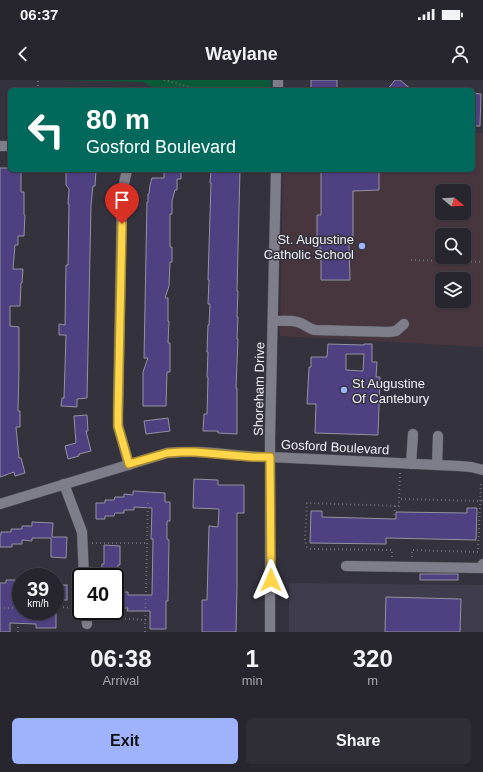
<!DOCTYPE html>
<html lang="en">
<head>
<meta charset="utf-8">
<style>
  :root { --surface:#27262e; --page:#2f2e36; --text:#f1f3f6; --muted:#a4a5aa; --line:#43434a; --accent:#9fb3fd }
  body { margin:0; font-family:Helvetica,sans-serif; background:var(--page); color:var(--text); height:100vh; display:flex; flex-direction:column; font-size:15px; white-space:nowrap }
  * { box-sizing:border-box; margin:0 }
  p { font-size:13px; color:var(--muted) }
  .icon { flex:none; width:22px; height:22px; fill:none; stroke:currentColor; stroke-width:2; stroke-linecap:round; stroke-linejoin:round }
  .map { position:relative; height:552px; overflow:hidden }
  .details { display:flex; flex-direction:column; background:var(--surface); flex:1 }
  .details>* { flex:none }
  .hud { position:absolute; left:8px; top:8px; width:467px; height:84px; border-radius:6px; box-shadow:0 1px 3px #0004,0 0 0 1px var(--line); background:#00695c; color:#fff; overflow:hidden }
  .needle { width:26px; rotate:108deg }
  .tools { position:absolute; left:435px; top:104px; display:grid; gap:8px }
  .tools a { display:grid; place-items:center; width:36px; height:36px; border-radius:6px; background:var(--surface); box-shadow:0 1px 3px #0004,0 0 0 1px var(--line); font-size:20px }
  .speed { position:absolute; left:12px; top:488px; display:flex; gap:8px; font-size:20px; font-weight:700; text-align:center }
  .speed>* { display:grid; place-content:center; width:52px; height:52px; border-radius:50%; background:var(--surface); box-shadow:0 1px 3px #0004,0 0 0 1px var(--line); line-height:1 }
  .speed small { font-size:10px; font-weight:400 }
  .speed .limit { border:2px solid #111; border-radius:6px; background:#fff; color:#111 }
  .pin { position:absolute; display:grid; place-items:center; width:34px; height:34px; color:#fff; margin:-41px -17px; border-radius:50% 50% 50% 0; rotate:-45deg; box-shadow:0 0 4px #0007 }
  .pin .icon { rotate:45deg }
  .me { position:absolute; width:44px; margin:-22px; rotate:0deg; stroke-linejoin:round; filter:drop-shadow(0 0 3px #0008) }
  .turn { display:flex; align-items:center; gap:14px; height:84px; padding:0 12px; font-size:18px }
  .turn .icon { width:52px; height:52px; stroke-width:2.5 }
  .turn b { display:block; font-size:28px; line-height:34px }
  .eta { display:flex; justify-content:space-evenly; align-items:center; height:68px; text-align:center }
  .eta b { font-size:24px; font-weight:700; line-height:28px }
  .cta { display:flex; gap:8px; margin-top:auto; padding:8px 12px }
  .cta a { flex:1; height:46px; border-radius:6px; background:var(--accent); color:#111; font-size:16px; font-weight:700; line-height:46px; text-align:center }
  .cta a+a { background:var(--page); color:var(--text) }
  .status { display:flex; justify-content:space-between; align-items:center; height:28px; padding:0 20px; background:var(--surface); direction:ltr }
  .status svg { height:11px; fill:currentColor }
  header { display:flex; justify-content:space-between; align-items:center; height:52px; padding:0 12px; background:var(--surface); font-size:18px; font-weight:700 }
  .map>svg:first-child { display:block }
  .built { fill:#3e3c4d }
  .education { fill:#48363f; fill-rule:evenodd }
  .green { fill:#085a38 }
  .building { fill:#4f4181; stroke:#9493a0; fill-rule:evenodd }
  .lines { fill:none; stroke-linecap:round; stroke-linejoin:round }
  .minor-casing { stroke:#53525b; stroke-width:11 }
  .path { stroke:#6e6c76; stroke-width:2; stroke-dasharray:1 3; stroke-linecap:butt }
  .minor { stroke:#7e7d8a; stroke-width:10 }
  .route-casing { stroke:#a68a30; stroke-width:10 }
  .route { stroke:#ffd54a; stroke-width:7 }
  .poi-dot { fill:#9fb3fd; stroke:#34323d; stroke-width:1.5 }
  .labels { text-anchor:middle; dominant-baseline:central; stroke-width:3; stroke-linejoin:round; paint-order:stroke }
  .poi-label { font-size:13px; fill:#f1f0f7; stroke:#34323d; text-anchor:end }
  .street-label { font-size:13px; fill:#f1f0f7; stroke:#34323d }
</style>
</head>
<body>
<div class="status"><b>06:37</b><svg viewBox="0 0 49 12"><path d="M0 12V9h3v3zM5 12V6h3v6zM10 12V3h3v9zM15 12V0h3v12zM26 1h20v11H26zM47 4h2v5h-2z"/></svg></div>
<header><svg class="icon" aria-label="back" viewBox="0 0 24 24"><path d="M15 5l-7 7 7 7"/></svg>Waylane<svg class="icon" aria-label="person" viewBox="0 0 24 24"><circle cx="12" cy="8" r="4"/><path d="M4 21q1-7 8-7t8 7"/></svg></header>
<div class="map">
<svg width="483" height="552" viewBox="0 0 483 552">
  <rect width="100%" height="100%" fill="#34323d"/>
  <path class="built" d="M289 503 483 505V552H289Z"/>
  <path class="education" d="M473 53H483V267L280 256 283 90H473ZM442 111H464V133H442ZM442 155H464V177H442ZM442 199H464V221H442Z"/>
  <path class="green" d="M60 0H271V10H158L143 2Z"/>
  <g class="building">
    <rect x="311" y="0" width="26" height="10"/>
    <path d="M395 0H400L412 10H387Z"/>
    <path d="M473 13 481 14 480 46H473Z"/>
    <path d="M0 88H10V90H21V112H24V135H25L24 156H18V165H15L13 189H23L22 203H21L20 226H10V246L19 247V288L18 331H20V347H16L19 378H21L25 393 15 396 14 392 0 397Z"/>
    <path d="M66 90H96L95 106H93L91 125 87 318 77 319V327L61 326 62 318H64L66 255H59V244L65 245 66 185H68L69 124H68L69 109 66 105Z"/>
    <path d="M164 90H181V99H177V110H175L172 121V134H170V167H172V182H170L169 206 165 218H168V241H169L168 263H170V292H167L166 326H143V292L148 278H144L147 122H148V114H149L150 105 152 98H164Z"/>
    <path d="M211 90H240L237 211H238L237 237H238L237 259H238L236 308H237V354L218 353V351H203L204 334H207L208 297H207L208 272H207L208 245H209L210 224H208L209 200H208L211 103H210Z"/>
    <path d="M321 90H379V110L353 111V164H349L350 200H321V168H317V135H321Z"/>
    <path d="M328 264 364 265V264H372V282H377L376 297H380L378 355 315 353 316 324H307L309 287H311V277H327ZM346 274H364L363 291 346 290Z"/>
    <path d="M87 335 88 351H86L91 371 79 374V376L68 379 65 366 76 363 74 336Z"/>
    <path d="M168 338 170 351 146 354 144 341Z"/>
    <path d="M194 399 218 400V405H244V433H237V506L236 552H202V520H207L209 446 218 447 219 429 193 428Z"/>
    <path d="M133 411 165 413V422H170V441H167V459L169 460 168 521H166V549H150V531H127L128 528H118V512H128V515H152L153 459H151L152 428 134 427V430H124V433H115L114 436H105V439H96V423H105V420H114L115 417H124V414L133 415Z"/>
    <path d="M467 428H477L476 460 386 458V464L310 463 311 431H322V437L396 439V432L467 433Z"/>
    <path d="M32 442 53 443 52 457H67L66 478 51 477V458H32V461L22 460V464H12V467H0V455H1V452H11V449H22V446H32Z"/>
    <path d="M104 465 120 466V485H118L117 497H101L102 484H104Z"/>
    <rect x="420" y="494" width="38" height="6"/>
    <path d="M6 500H21V531L56 532V548H36V544L10 543V552H0V503H6Z"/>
    <rect x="55" y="505" width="12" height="15"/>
    <path d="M386 517 461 519 460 552H385Z"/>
  </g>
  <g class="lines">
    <g class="minor-casing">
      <g id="minor">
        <path d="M278 10V0"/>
        <path d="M0 66H10"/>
        <path d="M127 90 122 113 118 334V346L129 385"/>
        <path d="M273 241C281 241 290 240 297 242 304 243 308 249 315 250L389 252 396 251 404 244"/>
        <path d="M411 384 413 354"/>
        <path d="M437 385 438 356"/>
        <path d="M64 404 82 452 84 497"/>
        <path d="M0 424 167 373C202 369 236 377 270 377L459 386 471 387 483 390"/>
        <path d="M346 486 481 488 483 484"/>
        <path d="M86 531 87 544"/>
        <path d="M270 552V358L276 90"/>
      </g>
    </g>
    <g class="path">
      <path d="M164 0 200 10"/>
      <path d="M38 10V0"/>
      <path d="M411 180 457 181 483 182"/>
      <path d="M400 393 399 419 483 421"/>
      <path d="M394 439 395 426"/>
      <path d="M92 463H147"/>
      <path d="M392 477V470L311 469 307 467 305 459 307 423 399 426V419"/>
      <path d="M412 477V470L478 472 481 403"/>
      <path d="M55 526 78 529"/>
      <path d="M0 528H11L21 525"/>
      <path d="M97 537 146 540"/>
      <path d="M18 552V544"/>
      <path d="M145 552 148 423"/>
    </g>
    <use href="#minor" class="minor"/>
  </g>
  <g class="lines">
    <g class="route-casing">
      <path id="route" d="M122 144 118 334V346L129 384 167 373 181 372H195L253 377H270L271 500"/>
    </g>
    <use href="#route" class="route"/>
  </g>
  <g class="poi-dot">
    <circle cx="362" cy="166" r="4"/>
    <circle cx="344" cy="310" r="4"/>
  </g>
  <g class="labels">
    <g class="poi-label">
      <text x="354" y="159">St. Augustine<tspan x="354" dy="15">Catholic School</tspan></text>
      <text x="352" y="303" text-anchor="start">St Augustine<tspan x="352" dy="15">Of Cantebury</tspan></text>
    </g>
    <g class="street-label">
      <text transform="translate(259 309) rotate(-89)">Shoreham Drive</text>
      <text transform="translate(335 367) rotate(3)">Gosford Boulevard</text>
    </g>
  </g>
</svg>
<div class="tools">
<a><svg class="needle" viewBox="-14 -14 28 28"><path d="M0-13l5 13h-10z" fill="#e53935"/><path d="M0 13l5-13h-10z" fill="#a4a5aa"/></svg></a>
<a><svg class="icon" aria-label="search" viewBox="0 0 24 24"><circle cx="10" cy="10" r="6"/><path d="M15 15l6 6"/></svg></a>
<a><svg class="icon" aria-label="layers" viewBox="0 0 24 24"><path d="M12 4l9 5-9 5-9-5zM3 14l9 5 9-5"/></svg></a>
</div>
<div class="speed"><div>39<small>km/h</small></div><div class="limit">40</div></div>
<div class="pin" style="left:122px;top:144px;background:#d93025"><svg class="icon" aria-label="arrive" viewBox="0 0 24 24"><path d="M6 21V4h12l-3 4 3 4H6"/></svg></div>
<svg class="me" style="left:271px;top:500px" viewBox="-20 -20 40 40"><path d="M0-17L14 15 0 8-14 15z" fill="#ffd54a" stroke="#fff" stroke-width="4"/></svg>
<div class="hud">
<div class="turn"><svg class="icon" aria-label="left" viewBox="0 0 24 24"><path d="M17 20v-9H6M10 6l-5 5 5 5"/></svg><div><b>80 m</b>Gosford Boulevard</div></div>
</div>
</div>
<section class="details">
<div class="eta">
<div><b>06:38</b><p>Arrival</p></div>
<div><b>1</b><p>min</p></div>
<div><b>320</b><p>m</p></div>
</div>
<div class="cta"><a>Exit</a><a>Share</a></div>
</section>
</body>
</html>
